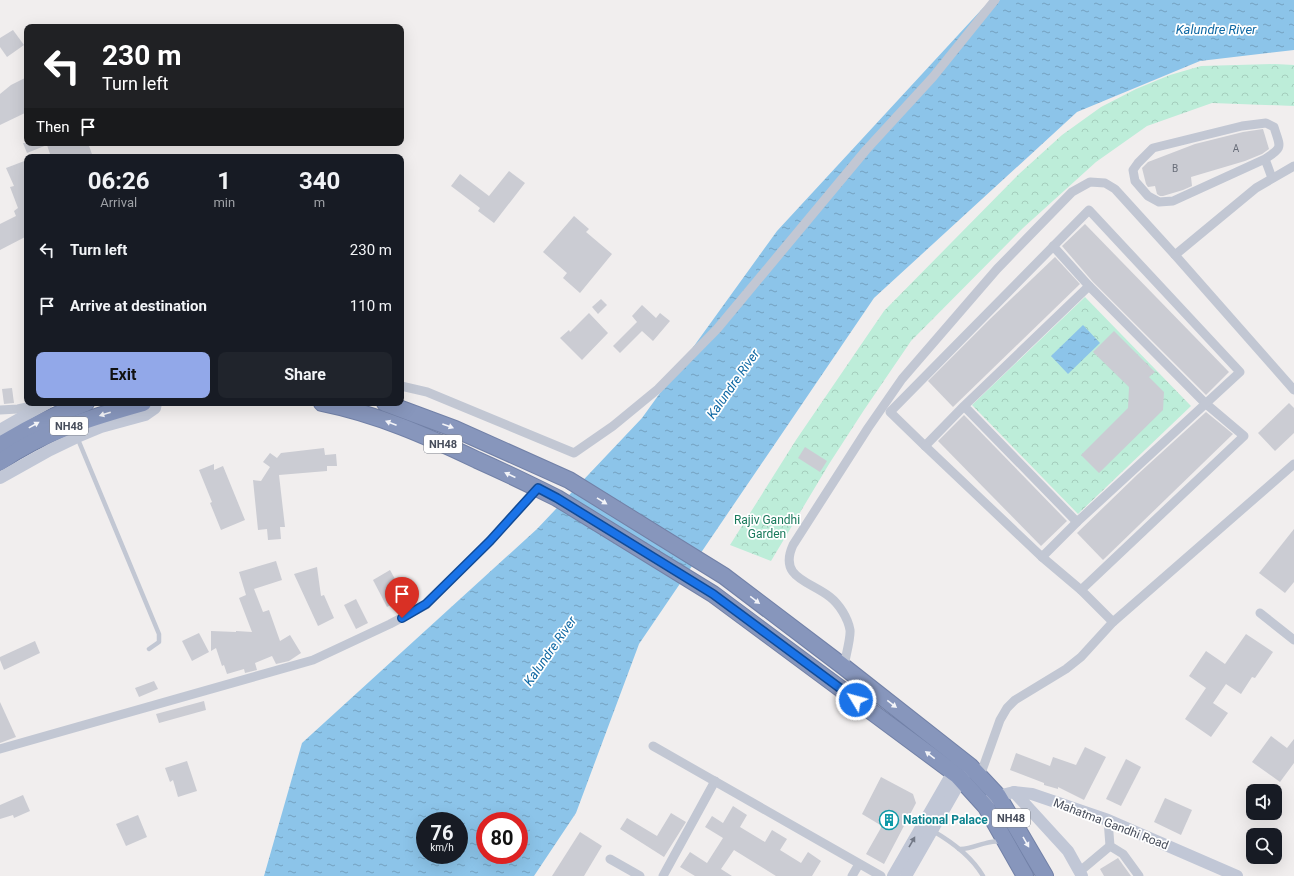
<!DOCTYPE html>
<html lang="en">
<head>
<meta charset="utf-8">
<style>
  :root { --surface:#171b24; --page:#20242c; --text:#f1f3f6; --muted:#9ea1a6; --accent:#92a8e9 }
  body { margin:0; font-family:Roboto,sans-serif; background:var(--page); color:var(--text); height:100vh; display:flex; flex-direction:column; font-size:15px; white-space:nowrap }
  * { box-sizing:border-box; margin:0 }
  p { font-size:13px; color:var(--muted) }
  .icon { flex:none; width:22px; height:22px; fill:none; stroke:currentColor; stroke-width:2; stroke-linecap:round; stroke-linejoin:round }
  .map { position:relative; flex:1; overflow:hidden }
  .details { position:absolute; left:24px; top:154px; width:380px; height:252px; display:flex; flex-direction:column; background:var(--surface); border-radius:8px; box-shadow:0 4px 16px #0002 }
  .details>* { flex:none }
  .guide { position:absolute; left:24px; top:24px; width:380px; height:122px; border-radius:8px; box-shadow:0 4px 16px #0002; background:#202124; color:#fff; overflow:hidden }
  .tools { position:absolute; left:1246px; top:784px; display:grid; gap:8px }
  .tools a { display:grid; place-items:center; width:36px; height:36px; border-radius:8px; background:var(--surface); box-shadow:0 4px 16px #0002; font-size:20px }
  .speed { position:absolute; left:416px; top:812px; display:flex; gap:8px; font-size:20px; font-weight:700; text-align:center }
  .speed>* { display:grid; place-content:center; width:52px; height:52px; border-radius:50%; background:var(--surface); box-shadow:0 4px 16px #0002; line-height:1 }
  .speed small { font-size:10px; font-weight:400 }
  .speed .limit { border:6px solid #d22; background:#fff; color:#111 }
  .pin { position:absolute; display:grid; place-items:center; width:34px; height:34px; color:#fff; margin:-41px -17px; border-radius:50% 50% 50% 0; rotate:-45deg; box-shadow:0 0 4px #0007 }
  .pin .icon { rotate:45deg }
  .me { position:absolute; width:44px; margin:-22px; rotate:307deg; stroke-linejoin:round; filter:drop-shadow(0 0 3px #0008) }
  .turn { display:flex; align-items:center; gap:14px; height:84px; padding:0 12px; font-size:18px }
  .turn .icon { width:52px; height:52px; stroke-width:2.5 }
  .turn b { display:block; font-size:28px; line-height:34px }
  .then { display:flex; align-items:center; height:38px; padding:0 12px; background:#0003; gap:8px; font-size:15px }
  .eta { display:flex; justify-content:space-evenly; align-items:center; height:68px; text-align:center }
  .eta b { font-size:24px; font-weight:700; line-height:28px }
  .primary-button { display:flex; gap:8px; margin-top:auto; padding:8px 12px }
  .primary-button a { flex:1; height:46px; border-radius:8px; background:var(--accent); color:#111; font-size:16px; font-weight:700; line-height:46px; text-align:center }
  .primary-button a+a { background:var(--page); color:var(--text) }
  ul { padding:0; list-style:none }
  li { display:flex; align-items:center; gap:12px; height:56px; padding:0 12px }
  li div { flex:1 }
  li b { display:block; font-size:15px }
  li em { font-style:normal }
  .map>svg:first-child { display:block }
  .park { fill:url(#park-crowns) }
  .water { fill:url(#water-ripples); fill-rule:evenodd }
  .building { fill:#cbccd3 }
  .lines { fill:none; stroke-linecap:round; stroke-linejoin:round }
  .highway-casing { stroke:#7281a7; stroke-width:18 }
  .lane { stroke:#c2c7d3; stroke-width:4.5 }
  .street { stroke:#c2c7d3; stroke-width:9 }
  .secondary { stroke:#c1c7d6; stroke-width:12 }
  .highway { stroke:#8796bc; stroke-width:16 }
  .oneway { fill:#f3f4f8 }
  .oneway2 { fill:#727886 }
  .route-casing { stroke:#114b97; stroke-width:10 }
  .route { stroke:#1a73e8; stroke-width:7 }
  .labels { text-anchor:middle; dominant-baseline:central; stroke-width:3.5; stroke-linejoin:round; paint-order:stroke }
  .number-label { font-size:10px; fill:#686d79 }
  .shield { fill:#fff; stroke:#7e828c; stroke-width:1 }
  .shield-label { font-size:11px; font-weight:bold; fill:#474d5b }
  .park-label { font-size:12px; fill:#1a7a5c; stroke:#fff }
  .culture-label { font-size:12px; font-weight:bold; fill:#0d838f; stroke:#fff; text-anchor:start }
  .street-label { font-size:12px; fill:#474d5b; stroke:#fff }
  .water-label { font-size:13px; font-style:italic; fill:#1069a4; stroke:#fff }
</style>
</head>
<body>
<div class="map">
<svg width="1294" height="876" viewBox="0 0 1294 876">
  <defs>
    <pattern id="park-crowns" width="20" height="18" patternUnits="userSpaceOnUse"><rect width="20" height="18" fill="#bdedd9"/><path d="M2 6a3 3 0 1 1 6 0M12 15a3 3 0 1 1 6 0" fill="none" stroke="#a4cdbc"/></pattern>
    <pattern id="water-ripples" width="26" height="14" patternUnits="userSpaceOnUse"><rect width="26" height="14" fill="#8cc4e9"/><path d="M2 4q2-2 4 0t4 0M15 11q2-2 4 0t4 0" fill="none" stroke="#74a1c0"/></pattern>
  </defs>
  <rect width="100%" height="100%" fill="#f1eeee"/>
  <g class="park">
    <path d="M1275 64 1294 65V106L1212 103 1147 126 1096 162 1023 228 911 341 864 410 829 464 771 561 730 545 796 440 884 311 1019 174 1062 135 1101 107 1136 89 1170 75 1201 66Z"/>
    <path d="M1085 297 1191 406 1078 514 972 405Z"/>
  </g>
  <g class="water">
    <path d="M1000 0H1294V50L1200 61 1077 112 874 298 639 644 576 813 534 876H264L302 743 537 529 642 418 777 231 983 8ZM425 821H459V855H425ZM485 821H519V855H485Z"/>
    <path d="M1083 325 1100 343 1068 374 1051 356Z"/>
  </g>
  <g class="building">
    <path d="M13 30 24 45 7 57 0 47V38Z"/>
    <path d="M27 77V112L0 125V94L11 85Z"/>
    <path d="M1263 129 1269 149 1262 154 1245 161 1191 177 1192 186 1183 190 1163 196H1160L1157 194 1155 186 1148 187 1146 184 1142 168 1148 162 1195 144 1243 132Z"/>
    <path d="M23 143H88L93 157H51L47 145 27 153Z"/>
    <path d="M27 160V236L0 250V224L16 216 14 211 18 208 10 187 14 186 6 168Z"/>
    <path d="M509 171 525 183 494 223 478 211 480 208 451 186 460 174 489 196Z"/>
    <path d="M574 216 589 229 586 232 612 254 580 293 563 278 567 273 543 252Z"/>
    <path d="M1085 224 1229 372 1206 395 1093 282 1062 246Z"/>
    <path d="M1055 257 1080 284 953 407 928 381 990 319Z"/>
    <path d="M601 299 607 305 598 314 592 307Z"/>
    <path d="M642 305 656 318 660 313 670 321 653 341 642 331 620 353 613 346 637 322 632 316Z"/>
    <path d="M589 313 608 333 582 360 560 338 569 330 570 332Z"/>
    <path d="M1114 331 1155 372 1149 377 1164 392 1163 410 1099 473 1081 455 1128 408 1129 387 1093 352Z"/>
    <path d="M12 388 14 403 4 404 2 389Z"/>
    <path d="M1289 403 1294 408V433L1275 451 1258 433Z"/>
    <path d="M1206 412 1233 434 1103 560 1077 533 1138 474Z"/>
    <path d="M964 415 1067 521 1041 546 938 441Z"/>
    <path d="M805 447 827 461 820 472 798 458Z"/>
    <path d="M324 448 325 455 336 454 337 466H327V471L279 475 285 527H280L281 539 268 540 267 529 258 530 253 480 261 481 270 467 263 462 270 453 277 458 281 453Z"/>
    <path d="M214 464V470L223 466 245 520 221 530 210 503 212 502 199 470Z"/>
    <path d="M1294 529V582L1285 593 1259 573Z"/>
    <path d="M276 561 282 580 254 589 263 612 269 610 280 641 290 635 301 653 289 661 276 664 272 656 255 663 257 670 245 673 244 669 227 674 224 665 222 666 216 648 211 651V631L236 632V631L252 632 239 598 246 595 239 572Z"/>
    <path d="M317 567 321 596 324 595 334 618 318 626 294 574Z"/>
    <path d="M390 570 405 597 387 607 373 580Z"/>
    <path d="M356 599 368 623 356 629 344 605Z"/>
    <path d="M199 633 209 652 192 661 182 641Z"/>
    <path d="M1246 634 1273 652 1255 678 1252 677 1241 694 1226 684 1213 703 1228 713 1211 737 1185 719 1206 688 1189 676 1206 651 1225 664Z"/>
    <path d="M35 641 40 653 4 670 0 660V657Z"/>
    <path d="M154 681 158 689 139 697 135 688Z"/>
    <path d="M204 701 206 710 159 723 156 714Z"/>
    <path d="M0 702 16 737 0 743Z"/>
    <path d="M1271 736 1287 748 1294 739V763L1280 782 1252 762Z"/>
    <path d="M1085 747 1106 757 1084 800 1058 787V789L1044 785V783L1010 770 1016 753 1050 766 1053 757 1076 765Z"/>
    <path d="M1126 759 1141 767 1121 806 1106 799Z"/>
    <path d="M187 761 197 791 178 797 173 780 170 782 165 768Z"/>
    <path d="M881 777 913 794 916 803 884 864 866 854 882 826 862 814Z"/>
    <path d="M23 795 30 811 14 818 13 815 0 819V805Z"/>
    <path d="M1165 798 1192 810 1181 835 1154 822Z"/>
    <path d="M733 806 747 815 740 827 765 842 772 830 787 839 780 850 801 863 808 852 821 861 812 876H776L734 850 721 869 732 876H695L680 867 690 852 707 863 723 838 705 827 712 816 723 823Z"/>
    <path d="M671 813 686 822 664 857 620 829 627 818 657 836Z"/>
    <path d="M138 815 147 837 126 846 116 824Z"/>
    <path d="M580 832 602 846 584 876H552Z"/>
    <path d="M1118 858 1131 876H1104L1100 869Z"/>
  </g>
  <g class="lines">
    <g class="highway-casing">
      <g id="highway">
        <path d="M322 403C377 414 427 436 477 460 504 472 531 485 557 498L713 594 957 775 986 807 1025 876"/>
        <path d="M385 403 455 429 569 480 724 576 844 667 970 766 998 796 1045 876"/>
        <path d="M0 445C28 428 55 414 86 403"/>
        <path d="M0 462C42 432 93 417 143 403"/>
      </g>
    </g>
    <g class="lane">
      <path d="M77 437 159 634V642L149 649"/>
      <path d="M933 831C952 842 972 857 983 876"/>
      <path d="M959 849C974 850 986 839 1001 842"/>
    </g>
    <g class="street">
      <path d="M1265 159 1173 201 1159 202 1148 196 1135 181 1133 170 1138 163 1153 148 1242 126 1266 123 1274 127C1280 147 1284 147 1265 159L1272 178"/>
      <path d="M1053 246 1089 286 1205 403 1244 436 1081 590 1113 622"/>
      <path d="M1175 255 1256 188 1294 166"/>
      <path d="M401 386 427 392 574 453 613 426 658 389 717 329 866 150 933 77 995 0"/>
      <path d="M964 406 1077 522 1240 372 1089 210 890 412 925 446 964 406 1089 286"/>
      <path d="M0 410 18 409 40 404"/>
      <path d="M925 446 1042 557"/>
      <path d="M1077 522 1042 557 1081 590"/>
      <path d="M1260 613 1294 640"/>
      <path d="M844 667C845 658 851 638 850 630 848 618 839 604 830 597 810 581 778 578 793 545L868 428 902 379 997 269 1072 192 1090 182 1105 183 1115 189 1175 255 1294 390"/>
      <path d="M653 746 881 876"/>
      <path d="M0 749 313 660 390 624 426 605 490 541 538 488"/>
      <path d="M980 776 1000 720 1007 708 1015 700 1066 669 1081 657 1113 622 1294 464"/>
      <path d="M1108 820 1110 846 1123 854 1139 876"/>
      <path d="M610 859 640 876"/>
      <path d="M1079 872 1110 846"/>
      <path d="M663 876 715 781"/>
      <path d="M852 876 859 864"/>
    </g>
    <g class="secondary">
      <path d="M0 430 47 403"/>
      <path d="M0 478 50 450 77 437 101 427 145 415 155 408 156 403"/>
      <path d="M1014 792 1068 851 1082 876"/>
      <path d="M991 799 998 796 1014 792 1032 794 1108 820 1237 876"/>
      <path d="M893 876 957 765"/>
      <path d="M906 876 965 773"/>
    </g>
    <use href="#highway" class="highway"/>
  </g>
  <defs><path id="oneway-solid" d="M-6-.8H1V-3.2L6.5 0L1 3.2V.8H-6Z"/></defs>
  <g class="oneway">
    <use href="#oneway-solid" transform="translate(105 414) rotate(163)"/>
    <use href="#oneway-solid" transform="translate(391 423) rotate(-159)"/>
    <use href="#oneway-solid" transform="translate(34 425) rotate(-29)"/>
    <use href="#oneway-solid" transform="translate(448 426) rotate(20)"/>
    <use href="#oneway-solid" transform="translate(510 475) rotate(-155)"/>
    <use href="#oneway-solid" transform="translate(602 501) rotate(32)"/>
    <use href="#oneway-solid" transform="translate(755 600) rotate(37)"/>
    <use href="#oneway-solid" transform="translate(892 704) rotate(38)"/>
    <use href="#oneway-solid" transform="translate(930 755) rotate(-143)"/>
    <use href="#oneway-solid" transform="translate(1026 842) rotate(60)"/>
  </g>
  <use class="oneway2" href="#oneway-solid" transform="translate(912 842) rotate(-60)"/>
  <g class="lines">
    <g class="route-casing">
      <path id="route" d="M402 618 426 604 490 541 538 488 557 498 713 594 856 700"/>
    </g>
    <use href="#route" class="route"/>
  </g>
  <defs>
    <g id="building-ring" transform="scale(1)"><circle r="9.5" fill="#fff" stroke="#0f9aa8" stroke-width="1.5"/><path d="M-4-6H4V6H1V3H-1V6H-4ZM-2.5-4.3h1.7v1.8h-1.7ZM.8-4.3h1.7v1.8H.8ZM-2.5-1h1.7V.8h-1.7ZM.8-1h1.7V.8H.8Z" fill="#0f9aa8"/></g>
  </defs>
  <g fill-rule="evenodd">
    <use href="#building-ring" x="889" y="820"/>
  </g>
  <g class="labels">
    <g class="number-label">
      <text x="1236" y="148">A</text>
      <text x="1175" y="168">B</text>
    </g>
    <g class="shield">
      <rect x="50" y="417" width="38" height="18" rx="3"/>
      <rect x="424" y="435" width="38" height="18" rx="3"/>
      <rect x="992" y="809" width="38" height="18" rx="3"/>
    </g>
    <g class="shield-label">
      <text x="69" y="426">NH48</text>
      <text x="443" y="444">NH48</text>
      <text x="1011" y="818">NH48</text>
    </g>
    <g class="park-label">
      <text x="767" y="520">Rajiv Gandhi<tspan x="767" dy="14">Garden</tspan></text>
    </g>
    <g class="culture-label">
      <text x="903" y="820">National Palace</text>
    </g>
    <g class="street-label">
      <text transform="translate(1111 824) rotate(21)">Mahatma Gandhi Road</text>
    </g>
    <g class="water-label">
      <text x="1216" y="29">Kalundre River</text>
      <text transform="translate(733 384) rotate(-55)">Kalundre River</text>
      <text transform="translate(550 651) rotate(-55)">Kalundre River</text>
    </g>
  </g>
</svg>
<div class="tools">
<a><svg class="icon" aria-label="sound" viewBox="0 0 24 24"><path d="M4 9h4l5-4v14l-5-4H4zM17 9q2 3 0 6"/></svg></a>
<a><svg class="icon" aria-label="search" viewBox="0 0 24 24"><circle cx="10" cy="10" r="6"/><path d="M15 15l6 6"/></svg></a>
</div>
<div class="speed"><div>76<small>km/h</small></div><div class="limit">80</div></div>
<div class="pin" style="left:402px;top:618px;background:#d93025"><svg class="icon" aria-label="arrive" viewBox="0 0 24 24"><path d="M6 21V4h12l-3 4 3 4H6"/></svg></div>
<svg class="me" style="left:856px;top:700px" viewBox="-20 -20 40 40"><circle r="17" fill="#1a73e8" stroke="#fff" stroke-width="3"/><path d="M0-11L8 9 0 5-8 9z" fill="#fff"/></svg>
<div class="guide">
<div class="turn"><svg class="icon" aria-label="left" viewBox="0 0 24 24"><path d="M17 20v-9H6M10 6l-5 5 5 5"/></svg><div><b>230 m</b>Turn left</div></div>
<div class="then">Then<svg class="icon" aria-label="arrive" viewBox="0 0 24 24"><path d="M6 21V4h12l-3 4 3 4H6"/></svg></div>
</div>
<section class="details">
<div class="eta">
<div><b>06:26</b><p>Arrival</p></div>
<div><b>1</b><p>min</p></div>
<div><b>340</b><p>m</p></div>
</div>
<ul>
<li><svg class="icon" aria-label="left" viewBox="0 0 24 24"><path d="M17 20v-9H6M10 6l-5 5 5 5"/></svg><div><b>Turn left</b></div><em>230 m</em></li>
<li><svg class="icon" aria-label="arrive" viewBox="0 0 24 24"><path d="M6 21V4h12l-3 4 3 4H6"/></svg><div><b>Arrive at destination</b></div><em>110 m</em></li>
</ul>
<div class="primary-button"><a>Exit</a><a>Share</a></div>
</section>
</div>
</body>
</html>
